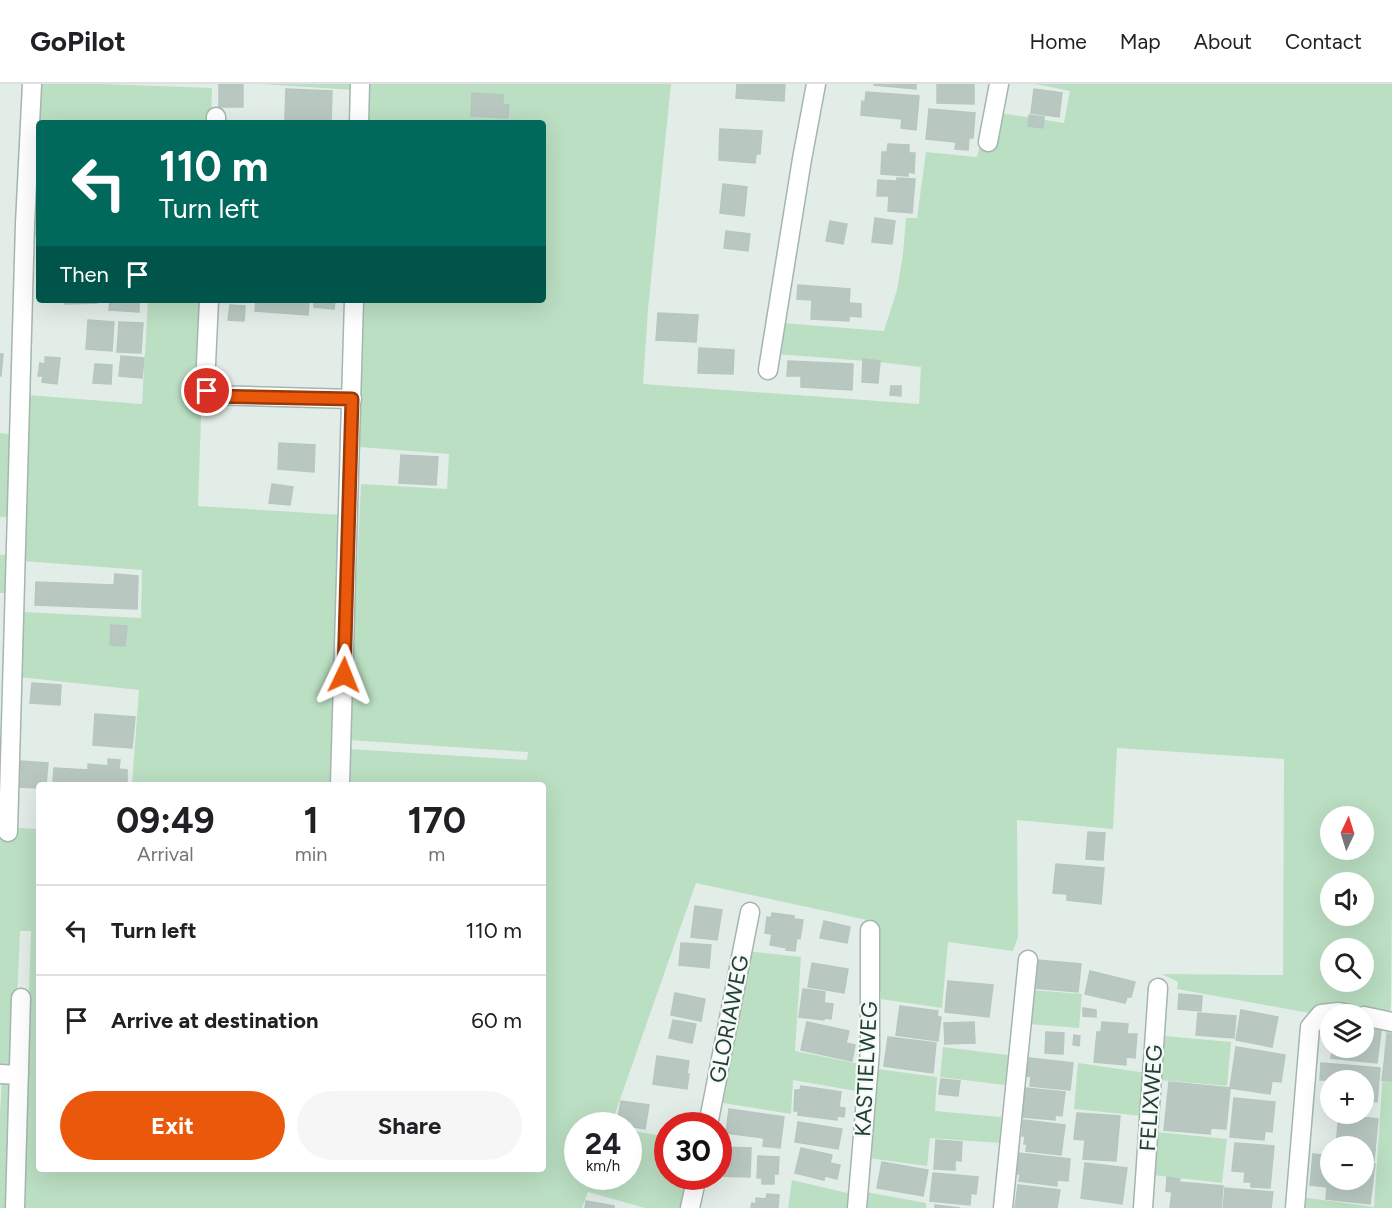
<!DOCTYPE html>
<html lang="en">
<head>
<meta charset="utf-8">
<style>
  :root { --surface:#fff; --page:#f6f6f6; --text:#202124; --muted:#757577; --line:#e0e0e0; --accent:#ea580c }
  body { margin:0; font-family:Figtree,sans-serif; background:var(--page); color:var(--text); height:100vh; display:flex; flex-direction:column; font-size:22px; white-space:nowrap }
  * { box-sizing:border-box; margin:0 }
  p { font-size:20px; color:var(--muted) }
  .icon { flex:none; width:33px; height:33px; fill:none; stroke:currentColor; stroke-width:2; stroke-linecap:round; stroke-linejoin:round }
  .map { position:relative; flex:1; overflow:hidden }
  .details { position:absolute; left:36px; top:698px; width:510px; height:390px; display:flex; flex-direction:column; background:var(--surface); border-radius:6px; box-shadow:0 6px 24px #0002 }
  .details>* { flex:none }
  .guide { position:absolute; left:36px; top:36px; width:510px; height:183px; border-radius:6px; box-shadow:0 6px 24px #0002; background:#00695c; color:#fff; overflow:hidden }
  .needle { width:39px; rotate:4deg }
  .fabs { position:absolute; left:1320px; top:722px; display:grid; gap:12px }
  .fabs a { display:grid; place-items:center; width:54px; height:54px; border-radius:50%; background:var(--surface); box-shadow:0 6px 24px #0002; font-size:30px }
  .speed { position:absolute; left:564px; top:1028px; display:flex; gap:12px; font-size:30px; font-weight:700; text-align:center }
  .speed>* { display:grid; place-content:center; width:78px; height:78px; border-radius:50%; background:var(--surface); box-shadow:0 6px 24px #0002; line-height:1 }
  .speed small { font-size:15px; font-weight:400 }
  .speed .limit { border:9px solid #d22; background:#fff; color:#111 }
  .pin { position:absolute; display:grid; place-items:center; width:51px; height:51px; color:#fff; margin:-26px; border:3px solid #fff; border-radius:50%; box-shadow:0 2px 6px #0007 }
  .me { position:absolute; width:66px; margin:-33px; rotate:2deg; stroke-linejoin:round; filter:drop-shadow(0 0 4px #0008) }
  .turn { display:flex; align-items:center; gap:21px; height:126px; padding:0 24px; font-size:27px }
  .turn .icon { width:78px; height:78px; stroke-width:2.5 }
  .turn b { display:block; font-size:42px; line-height:51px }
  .then { display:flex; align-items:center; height:57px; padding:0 24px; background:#0003; gap:12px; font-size:22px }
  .eta { display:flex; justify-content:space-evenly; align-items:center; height:102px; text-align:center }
  .eta b { font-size:36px; font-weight:700; line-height:42px }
  .primary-button { display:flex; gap:12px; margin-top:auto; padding:12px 24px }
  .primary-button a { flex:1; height:69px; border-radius:36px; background:var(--accent); color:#fff; font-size:24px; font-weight:700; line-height:69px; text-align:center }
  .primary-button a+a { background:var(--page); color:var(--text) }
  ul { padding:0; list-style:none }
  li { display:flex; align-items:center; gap:18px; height:90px; padding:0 24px; border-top:2px solid var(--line) }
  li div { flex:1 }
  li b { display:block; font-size:22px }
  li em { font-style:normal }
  header { display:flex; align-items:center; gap:36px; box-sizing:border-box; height:84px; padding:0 30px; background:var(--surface); border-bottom:2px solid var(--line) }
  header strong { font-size:28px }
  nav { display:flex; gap:33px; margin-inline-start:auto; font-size:21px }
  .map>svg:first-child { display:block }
  .green { fill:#bbdfc3; fill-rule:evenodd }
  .building { fill:#b8c8c1; stroke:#b5c7bf; stroke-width:1.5 }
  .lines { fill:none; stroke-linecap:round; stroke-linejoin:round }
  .minor-casing { stroke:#a5b5af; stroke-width:21 }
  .minor { stroke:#fff; stroke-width:18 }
  .route-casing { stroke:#983908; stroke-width:15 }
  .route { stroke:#ea580c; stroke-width:10 }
  .labels { text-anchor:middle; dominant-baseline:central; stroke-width:4.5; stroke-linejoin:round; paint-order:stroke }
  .street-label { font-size:22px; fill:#223f36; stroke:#f4f9f6 }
</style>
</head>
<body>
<header>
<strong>GoPilot</strong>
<nav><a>Home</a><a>Map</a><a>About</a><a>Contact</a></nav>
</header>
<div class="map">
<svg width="1392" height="1124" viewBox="0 0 1392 1124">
  <rect width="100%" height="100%" fill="#e3ede8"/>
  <g class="green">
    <path d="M40 0H104L212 4 211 39H39V75H37Z"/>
    <path d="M261 0H353V6Z"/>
    <path d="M370 0H671L648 225 643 300 919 320 921 283 879 278 776 270 782 239 884 247 897 206 903 170 906 134H917L926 68 977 73 979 65 992 66 1000 29 1064 39 1070 7 1035 0H1392V817L1391 921 1389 932 1349 924 1315 930 1177 905 1178 898 1162 890 1283 891 1284 675 1117 664 1113 745 1017 736 1018 853 1013 867 948 858 942 924 881 915V907H871L865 886 867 836 696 799 611 1041H578V1092H628L629 1046 667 1053 668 1092H690L683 1124H645L588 1108 582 1124H22L31 847H20L14 987H0V751H17L19 744 39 745V1084H543V700H348L350 665 527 676 528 668 349 656 361 400 447 405 449 370 360 363 364 216H543V39H369ZM1330 732H1364V765H1330ZM1330 798H1364V831H1330ZM1330 864H1364V897H1330Z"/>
    <path d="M36 117H39V153L34 152 33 142Z"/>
    <path d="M148 216H205L198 422 343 431 334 700H132L139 606 19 593 23 528 141 534 142 486 23 477 28 382V311L142 320Z"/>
    <path d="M0 349 14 351 12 433H0Z"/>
    <path d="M12 470 10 509H0V471Z"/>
    <path d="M747 867 801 873 795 967 865 981 862 1008 793 996 791 1030 717 1018Z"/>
    <path d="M1032 906 1082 910 1079 944 1029 940Z"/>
    <path d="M1386 942 1392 943V1124H1300L1301 1113 1374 1123Z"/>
    <path d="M1165 952 1231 958 1227 1002 1160 996Z"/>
    <path d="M943 963 1008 971 1005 1001 940 993Z"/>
    <path d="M1078 979 1147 989 1143 1032 1074 1025Z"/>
    <path d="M877 985 937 993 935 1027 1001 1033 1000 1059 930 1054 927 1082 868 1074Z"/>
    <path d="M2 995 12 996 9 1124H0V1030Z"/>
    <path d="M1156 1048 1227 1055 1222 1099 1153 1091Z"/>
    <path d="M792 1096 856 1111 854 1124H788Z"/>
    <path d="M866 1108 926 1119V1124H865Z"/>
  </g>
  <g class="building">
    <rect x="219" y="0" width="24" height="23"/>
    <path d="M737 0H785L784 17 736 14Z"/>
    <path d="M874 0H916V5L874 1Z"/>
    <path d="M937 0H974V20L937 19Z"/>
    <path d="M286 5 332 7 331 37 327 38V39H307V36H285Z"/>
    <path d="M1034 5 1062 9 1059 33 1031 29Z"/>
    <path d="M866 8 919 12 916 46 901 44 902 35 861 31 862 17 865 18Z"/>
    <path d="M472 9 503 11V20L509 21 508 34 471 32Z"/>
    <path d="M929 25 975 29 973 54H969L968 66 955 65 956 58 926 55Z"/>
    <path d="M1029 31 1044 33 1043 44 1028 42Z"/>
    <path d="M720 45 762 47 760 70H756L755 79 719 76Z"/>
    <path d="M888 60 909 61V69H915L914 89 908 88V92L881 90 882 68H887Z"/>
    <path d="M897 94 915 95 912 129 888 127 889 112H877L878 96 897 97Z"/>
    <path d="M723 100 747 103 744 132 720 129Z"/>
    <path d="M875 134 895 137 892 160 872 158Z"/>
    <path d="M830 137 847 140 843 160 826 157Z"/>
    <path d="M726 147 750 150 748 167 724 164Z"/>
    <path d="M798 201 850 205 849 219 861 220V233L849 232V237L811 235 812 216 797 215Z"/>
    <path d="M65 216H97V219L65 220Z"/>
    <path d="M110 216H139V228L109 226Z"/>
    <path d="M256 216H309L308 231 255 227Z"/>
    <path d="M314 216H335L334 225 314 223Z"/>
    <path d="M230 221 245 222 244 237 228 236Z"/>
    <path d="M658 229 698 231 696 258 656 256Z"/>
    <path d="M88 236 114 238 112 267 86 265Z"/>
    <path d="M119 238 143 239 141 269 117 268Z"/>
    <path d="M699 264 734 266 733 290 698 289Z"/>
    <path d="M0 270H3L1 292H0Z"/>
    <path d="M121 272 144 274 142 294 119 292Z"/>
    <path d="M45 273 60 274 57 300 42 298 43 292H38L40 279 45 280Z"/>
    <path d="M863 275 880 277 878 299 862 298Z"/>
    <path d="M788 277 853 280 852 306 801 303V292H787Z"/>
    <path d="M95 280 112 281 111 300 93 299Z"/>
    <path d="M891 302H901V312L890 311Z"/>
    <path d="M279 359 315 361 314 388 278 385Z"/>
    <path d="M401 371 438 373 436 401 399 399Z"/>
    <path d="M272 400 293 403 290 421 269 419Z"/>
    <path d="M115 490 138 492 137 525 35 521 36 498 114 501Z"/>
    <path d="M111 541 127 542 125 562 110 561Z"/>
    <path d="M32 599 61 601 60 621 30 619Z"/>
    <path d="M95 630 135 633 132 664 93 661Z"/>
    <path d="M108 675 120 676 119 685 127 686V699L81 700 53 699 54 684 88 686V680L108 682Z"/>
    <path d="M20 677 48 679 46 700H39V704L18 703Z"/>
    <path d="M1088 748 1105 749 1103 776 1086 775Z"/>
    <path d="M1056 780 1104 784 1101 820 1067 816V810L1053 809Z"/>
    <path d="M695 822 722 826 717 856 691 853Z"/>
    <path d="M772 829 794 832V835L803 836 800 855 797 854 795 867 786 866 787 864 770 861 772 850 765 849 767 833 771 834Z"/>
    <path d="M824 837 850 843 847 859 820 854Z"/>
    <path d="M681 859 711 861 709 884 679 881Z"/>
    <path d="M1037 876 1081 880 1078 908 1034 904Z"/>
    <path d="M812 879 848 885 844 909 808 903Z"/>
    <path d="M1090 887 1135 898 1131 913H1127L1125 919 1085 910Z"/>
    <path d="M948 897 993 901 989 933 945 928Z"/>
    <path d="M803 905 825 908 824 919 833 920 831 935 824 934V936L799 933Z"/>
    <path d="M675 909 705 915 701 937 671 931Z"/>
    <path d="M1179 910 1202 912 1201 927 1178 925Z"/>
    <path d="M900 922 938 927 937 932 941 933 938 957 896 951Z"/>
    <path d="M1083 924 1096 926V933L1083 932Z"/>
    <path d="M1241 926 1278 933 1272 963 1236 956Z"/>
    <path d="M1198 929 1236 932 1234 954 1196 951Z"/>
    <path d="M673 936 696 940 692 959 669 954Z"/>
    <path d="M1364 937 1382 939 1377 979 1331 974 1333 963H1364Z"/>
    <path d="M807 938 849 947 846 959 855 961 852 977 801 966Z"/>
    <path d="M974 938 975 959 945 960 944 939Z"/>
    <path d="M1102 938 1128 940 1127 950H1137L1135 974 1126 973V981L1094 978 1097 948H1101Z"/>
    <path d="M1046 948 1064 949 1063 970 1045 969Z"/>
    <path d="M1388 950 1392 951V997L1382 996Z"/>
    <path d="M1074 951 1080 952 1079 962 1073 961Z"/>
    <path d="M888 953 936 959 933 989 884 982Z"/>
    <path d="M1236 963 1285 971 1281 998 1272 997 1270 1010 1230 1004Z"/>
    <path d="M657 972 689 977 687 990H689L687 1005 653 1000Z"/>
    <path d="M1029 974 1073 979 1070 1006 1030 1002 1031 993 1027 992Z"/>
    <path d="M1321 979 1380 984 1377 1018 1368 1017 1367 1025H1364V996H1320Z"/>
    <path d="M941 995 960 997 958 1012 939 1010Z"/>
    <path d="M1169 998 1230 1004 1226 1045 1211 1044 1210 1050 1164 1046Z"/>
    <path d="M801 1002 841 1008 839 1023 845 1024 844 1033 837 1032V1036L798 1031V1027H794L795 1006H800Z"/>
    <path d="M1025 1004 1065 1008 1062 1032 1055 1031V1036L1022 1033Z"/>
    <path d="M1234 1014 1275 1018 1272 1048 1265 1047 1264 1056 1230 1053Z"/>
    <path d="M621 1017 649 1021 645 1045 617 1040Z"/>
    <path d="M729 1025 784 1033 780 1064 763 1062 764 1054 726 1049Z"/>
    <path d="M1077 1029 1120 1032 1116 1077 1083 1075 1085 1056 1074 1055Z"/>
    <path d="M1339 1031 1378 1035 1374 1077 1364 1076V1062L1336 1061Z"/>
    <path d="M1023 1036 1065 1041 1061 1071 1026 1067 1027 1060H1024L1025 1052H1022Z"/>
    <path d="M798 1038 842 1045 838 1065 795 1058Z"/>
    <path d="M936 1056 962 1058 961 1077 955 1076V1086L934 1085Z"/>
    <path d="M1235 1059 1274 1062 1270 1104 1251 1103V1098H1244L1245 1088 1232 1087Z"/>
    <path d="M718 1063 751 1064 750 1093 718 1092Z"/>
    <path d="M801 1064 832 1071 830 1079 840 1081 837 1095 825 1092 824 1096 795 1089Z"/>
    <path d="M1018 1069 1070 1075 1068 1097 1057 1096V1102L1019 1097 1020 1090H1015Z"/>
    <path d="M1313 1070 1330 1072V1095H1364V1079L1375 1080 1370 1120 1326 1115 1327 1103 1310 1101Z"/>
    <path d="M758 1072 779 1073 778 1090H774V1100H762V1094H757Z"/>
    <path d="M882 1078 928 1086 923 1112 877 1104Z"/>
    <path d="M1085 1079 1127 1084 1122 1120 1081 1114Z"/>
    <path d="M933 1089 978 1093 976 1110 971 1109 970 1121 930 1117Z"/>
    <path d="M1167 1093 1180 1095 1179 1098 1223 1102 1221 1124H1170L1172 1108 1166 1107Z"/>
    <path d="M1018 1101 1060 1106 1057 1124H1015Z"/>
    <path d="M1225 1104 1273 1108 1271 1124H1223Z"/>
    <path d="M767 1110 779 1111 778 1124H751L752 1119 756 1120V1114L766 1115Z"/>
    <path d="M586 1117 614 1122V1124H585Z"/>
    <path d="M935 1121 960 1124H935Z"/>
  </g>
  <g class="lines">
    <g class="minor-casing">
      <g id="minor">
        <path d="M216 39V33"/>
        <path d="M359 39 360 0"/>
        <path d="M988 58 999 0"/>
        <path d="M209 216 205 301 207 307 211 311 352 315"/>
        <path d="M768 286 802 75 816 0"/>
        <path d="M340 700 354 216"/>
        <path d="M8 748 25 140 32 0"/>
        <path d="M1364 932 1392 938"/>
        <path d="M0 990 19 991"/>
        <path d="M708 1041 750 828"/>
        <path d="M15 1124 21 914"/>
        <path d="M690 1124 697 1092"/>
        <path d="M857 1124 870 967V846"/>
        <path d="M1003 1124 1028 876"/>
        <path d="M1143 1124 1158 904"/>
        <path d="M1295 1124 1310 943 1321 930 1339 928 1350 930"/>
      </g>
    </g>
    <use href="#minor" class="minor"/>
  </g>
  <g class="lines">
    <g class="route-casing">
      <path id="route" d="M207 307 211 312 352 315 344 591"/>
    </g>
    <use href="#route" class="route"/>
  </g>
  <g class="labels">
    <g class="street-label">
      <text transform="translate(729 935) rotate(-79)">GLORIAWEG</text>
      <text transform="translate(866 985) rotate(-87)">KASTIELWEG</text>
      <text transform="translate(1151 1014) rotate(-86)">FELIXWEG</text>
    </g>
  </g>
</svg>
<div class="fabs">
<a><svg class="needle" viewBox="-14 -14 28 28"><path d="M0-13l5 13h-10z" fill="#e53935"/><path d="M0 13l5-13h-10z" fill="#757577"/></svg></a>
<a><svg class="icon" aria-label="sound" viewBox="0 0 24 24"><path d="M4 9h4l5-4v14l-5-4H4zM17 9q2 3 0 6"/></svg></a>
<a><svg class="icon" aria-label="search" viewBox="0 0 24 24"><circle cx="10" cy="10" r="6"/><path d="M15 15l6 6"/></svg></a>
<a><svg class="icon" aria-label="layers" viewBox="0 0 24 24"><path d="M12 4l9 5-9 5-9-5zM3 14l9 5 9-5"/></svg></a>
<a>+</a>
<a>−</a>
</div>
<div class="speed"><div>24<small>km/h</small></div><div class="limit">30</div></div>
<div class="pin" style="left:207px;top:307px;background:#d93025"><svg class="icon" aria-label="arrive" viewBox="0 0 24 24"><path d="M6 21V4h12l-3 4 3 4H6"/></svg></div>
<svg class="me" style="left:344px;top:591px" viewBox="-20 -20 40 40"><path d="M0-17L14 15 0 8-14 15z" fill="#ea580c" stroke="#fff" stroke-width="4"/></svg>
<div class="guide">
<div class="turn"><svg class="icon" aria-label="left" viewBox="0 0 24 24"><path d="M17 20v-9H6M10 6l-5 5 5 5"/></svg><div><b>110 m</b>Turn left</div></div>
<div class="then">Then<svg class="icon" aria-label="arrive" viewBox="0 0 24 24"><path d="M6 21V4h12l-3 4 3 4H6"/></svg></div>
</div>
<section class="details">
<div class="eta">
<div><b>09:49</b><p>Arrival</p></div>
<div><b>1</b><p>min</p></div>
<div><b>170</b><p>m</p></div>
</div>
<ul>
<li><svg class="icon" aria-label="left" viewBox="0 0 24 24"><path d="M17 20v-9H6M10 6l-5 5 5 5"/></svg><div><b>Turn left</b></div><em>110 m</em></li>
<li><svg class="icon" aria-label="arrive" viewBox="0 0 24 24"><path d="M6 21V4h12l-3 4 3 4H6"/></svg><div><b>Arrive at destination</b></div><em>60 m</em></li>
</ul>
<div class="primary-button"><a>Exit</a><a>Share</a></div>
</section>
</div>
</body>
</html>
